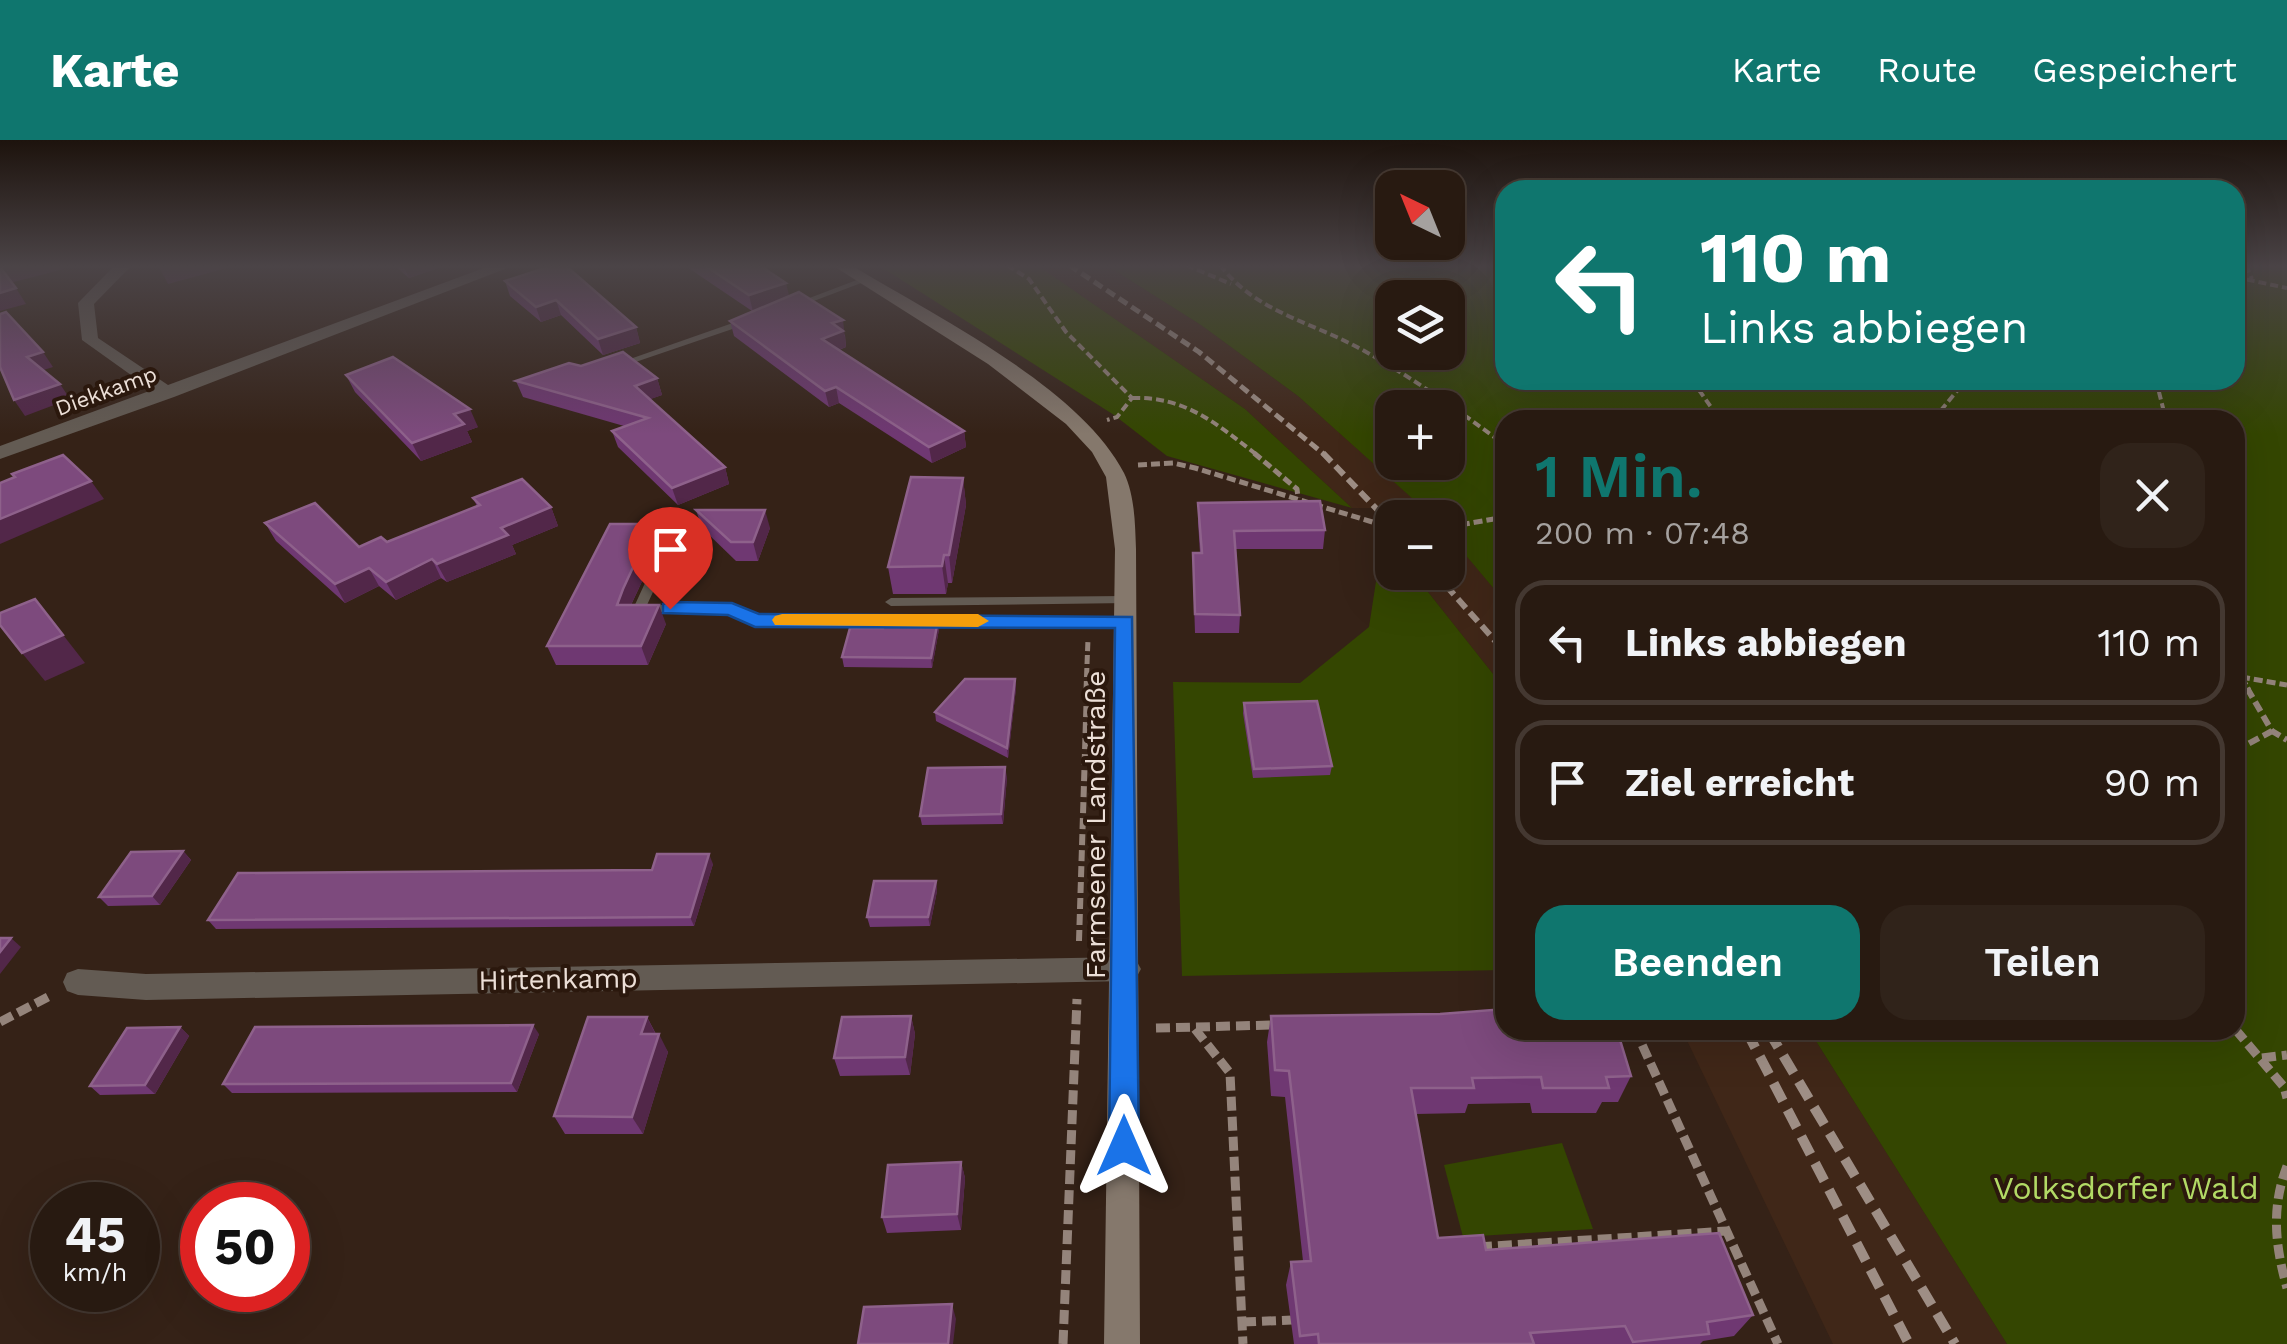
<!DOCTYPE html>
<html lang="de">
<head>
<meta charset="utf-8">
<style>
  :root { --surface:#281a11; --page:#30231a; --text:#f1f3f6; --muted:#a5a19f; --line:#443831; --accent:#0f766e }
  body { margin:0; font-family:"Work Sans",sans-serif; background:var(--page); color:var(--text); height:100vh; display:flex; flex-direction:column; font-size:38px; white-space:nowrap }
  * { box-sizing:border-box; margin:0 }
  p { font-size:32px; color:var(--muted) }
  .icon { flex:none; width:55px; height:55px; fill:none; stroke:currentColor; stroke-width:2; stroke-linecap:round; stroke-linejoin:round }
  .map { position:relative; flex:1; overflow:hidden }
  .side { position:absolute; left:1495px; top:270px; width:750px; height:630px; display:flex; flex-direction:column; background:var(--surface); border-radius:30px; box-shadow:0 10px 40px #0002,0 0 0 2px var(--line) }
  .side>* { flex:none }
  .top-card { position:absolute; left:1495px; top:40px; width:750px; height:210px; border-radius:30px; box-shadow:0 10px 40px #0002,0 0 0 2px var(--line); background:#0f766e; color:#fff; overflow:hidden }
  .needle { width:65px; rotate:317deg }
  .fabs { position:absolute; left:1375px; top:30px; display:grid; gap:20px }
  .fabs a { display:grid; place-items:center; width:90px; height:90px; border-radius:20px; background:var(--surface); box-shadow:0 10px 40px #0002,0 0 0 2px var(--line); font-size:50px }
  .speed { position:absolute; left:30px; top:1042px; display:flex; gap:20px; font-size:50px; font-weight:700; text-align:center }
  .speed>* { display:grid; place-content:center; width:130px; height:130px; border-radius:50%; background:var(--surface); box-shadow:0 10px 40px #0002,0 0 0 2px var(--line); line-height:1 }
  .speed small { font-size:25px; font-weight:400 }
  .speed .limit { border:15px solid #d22; background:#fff; color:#111 }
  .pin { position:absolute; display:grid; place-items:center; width:85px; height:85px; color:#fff; margin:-102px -42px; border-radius:50% 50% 50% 0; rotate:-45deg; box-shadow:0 0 10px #0007 }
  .pin .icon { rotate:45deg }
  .me { position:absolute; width:110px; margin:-55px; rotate:0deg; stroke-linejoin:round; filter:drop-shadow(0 0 8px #0008) }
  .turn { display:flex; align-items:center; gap:35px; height:210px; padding:0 40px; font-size:45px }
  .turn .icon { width:130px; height:130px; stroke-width:2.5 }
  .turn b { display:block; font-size:70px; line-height:85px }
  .round { display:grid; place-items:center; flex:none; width:105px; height:105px; border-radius:30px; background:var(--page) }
  .overview { display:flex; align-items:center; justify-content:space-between; height:170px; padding:0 40px }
  h1 { font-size:60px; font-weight:600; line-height:75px; color:var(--accent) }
  .primary-button { display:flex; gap:20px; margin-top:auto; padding:20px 40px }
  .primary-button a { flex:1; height:115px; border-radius:30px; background:var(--accent); color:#fff; font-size:40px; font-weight:600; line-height:115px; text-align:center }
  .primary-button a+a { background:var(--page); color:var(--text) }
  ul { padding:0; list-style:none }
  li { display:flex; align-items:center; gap:30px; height:125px; margin:0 20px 15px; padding:0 20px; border:5px solid var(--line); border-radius:30px }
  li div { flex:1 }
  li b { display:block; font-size:38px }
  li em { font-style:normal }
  header { display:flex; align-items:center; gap:60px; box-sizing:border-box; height:140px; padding:0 50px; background:var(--accent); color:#fff }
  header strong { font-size:48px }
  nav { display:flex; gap:55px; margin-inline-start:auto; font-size:35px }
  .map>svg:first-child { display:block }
  .built { fill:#402718 }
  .green { fill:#344601; fill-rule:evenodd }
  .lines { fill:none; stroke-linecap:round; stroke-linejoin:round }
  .path-far3 { stroke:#94847b; stroke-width:4; stroke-dasharray:8 4; stroke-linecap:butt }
  .path-far2 { stroke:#94847b; stroke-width:5; stroke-dasharray:9 4; stroke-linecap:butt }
  .path-far1 { stroke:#94847b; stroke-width:6; stroke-dasharray:11 5; stroke-linecap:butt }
  .path { stroke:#94847b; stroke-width:9; stroke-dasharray:14 6; stroke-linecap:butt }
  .lane { fill:#635b53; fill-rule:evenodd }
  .street { fill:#635b53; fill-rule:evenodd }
  .secondary { fill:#85786c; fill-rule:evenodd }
  .rail-far2 { stroke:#9e8e85; stroke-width:5; stroke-dasharray:10 5; stroke-linecap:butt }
  .rail-far1 { stroke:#9e8e85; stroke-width:6; stroke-dasharray:12 6; stroke-linecap:butt }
  .rail { stroke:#9e8e85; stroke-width:10; stroke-dasharray:20 10; stroke-linecap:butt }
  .wall { fill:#6f3872 }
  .shaded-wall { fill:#522749 }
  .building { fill:#7d4a7d; stroke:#8e618b; stroke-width:2.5 }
  .route { fill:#1a73e8; stroke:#114b97; stroke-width:2.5 }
  .slow { fill:#f59e0b }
  .labels { text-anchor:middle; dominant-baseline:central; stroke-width:8; stroke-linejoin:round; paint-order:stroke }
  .far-street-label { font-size:22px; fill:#ecdfd7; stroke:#2b180d }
  .street-label { font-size:28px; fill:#ecdfd7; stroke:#2b180d }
  .near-park-label { font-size:32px; fill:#b2da65; stroke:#2b180d }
</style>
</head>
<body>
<header>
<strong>Karte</strong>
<nav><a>Karte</a><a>Route</a><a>Gespeichert</a></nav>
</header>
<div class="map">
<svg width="2287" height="1204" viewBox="0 0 2287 1204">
  <rect width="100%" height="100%" fill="#352217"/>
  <g class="built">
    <path d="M1037 125H1106L1201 185 1298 256 1424 368H1352L1245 269Z"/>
    <path d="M1464 412 1505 462V549L1413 433 1448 432V415Z"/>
    <path d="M1682 890H1809L2007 1204H1833Z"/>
  </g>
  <g class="green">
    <path d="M878 125H1037L1245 269 1352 368 1167 316 1114 275Z"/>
    <path d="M1106 125H1505V240H2235V125H2287V1204H2007L1809 890H2235V280H1505V462L1448 394V378L1433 377 1298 256 1201 185ZM1392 158H1448V212H1392ZM1392 268H1448V322H1392Z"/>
    <path d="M1392 406V432L1413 433 1505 549V830L1182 836 1173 542 1300 543 1369 487 1381 409Z"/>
    <path d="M1562 1003 1593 1089 1463 1097 1444 1025Z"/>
  </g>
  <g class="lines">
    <g class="path-far3">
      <path d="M1007 125 1029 139 1066 192 1132 258 1117 277 1107 280"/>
      <path d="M1186 125 1231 144"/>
      <path d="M1220 125C1255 171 1308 181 1357 207 1409 235 1458 270 1505 305"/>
      <path d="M2246 125 2252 139"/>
      <path d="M2235 137 2287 148"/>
      <path d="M1692 240 1720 280"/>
      <path d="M2156 240 2166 280"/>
      <path d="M1132 258C1185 256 1217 284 1257 315"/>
      <path d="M1933 280 1966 240"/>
    </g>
    <g class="path-far2">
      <path d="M1254 313 1297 349 1298 358"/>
      <path d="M1138 325 1173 323 1195 328 1392 388"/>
      <path d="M1448 387 1505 377"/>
      <path d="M2235 526 2249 550"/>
      <path d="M2241 537 2287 545"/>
      <path d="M1086 550 1088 499"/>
    </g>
    <g class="path-far1">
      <path d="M2247 548 2272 591 2287 600"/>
      <path d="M2235 611 2272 591"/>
      <path d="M1079 801 1087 548"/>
    </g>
    <g class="path">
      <path d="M0 882 52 855"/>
      <path d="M1156 888 1274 885"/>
      <path d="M1195 889 1230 933 1243 1204"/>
      <path d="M2235 889 2284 947 2287 958"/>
      <path d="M1630 890 1639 898 1778 1204"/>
      <path d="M2262 918 2287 915"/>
      <path d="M2287 1026C2271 1068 2275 1105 2287 1148"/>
      <path d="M1478 1107 1727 1091"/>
      <path d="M1242 1182 1292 1180"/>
      <path d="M1063 1204 1077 859"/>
    </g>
    <g class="lane">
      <path d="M862 138 869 140 798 167 791 165Z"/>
      <path d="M747 178 752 181 750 183 618 228 610 226Z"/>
      <path d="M675 388 681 391 647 465H732L757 477H899L905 481 899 485H755L730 473 635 472 633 469 669 391Z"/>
      <path d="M1125 456 1131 460 1129 463 891 466 885 462 891 458Z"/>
      <path d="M921 477 1125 478 1131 482 1125 486 917 484 915 481Z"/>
    </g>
    <g class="street">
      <path d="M115 125H132L94 164 98 198 168 245 492 125H515L174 257 0 319V306L152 250 82 200 78 163Z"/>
      <path d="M1126 817 1136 820 1141 829 1136 838 1126 841 146 860 78 855 67 851 63 842 67 833 78 829 146 834Z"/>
    </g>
    <path class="secondary" d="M832 125H851C933 175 1080 247 1124 333 1135 356 1135 384 1136 409L1140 1204H1104L1115 409 1106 337 1092 312 1066 284 988 224Z"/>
    <path class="rail-far2" d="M1069 125 1199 212 1325 315"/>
    <g class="rail-far1">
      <path d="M1323 313 1392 385"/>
      <path d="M1434 432 1505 512"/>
    </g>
    <g class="rail">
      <path d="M1746 890 1909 1204"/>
      <path d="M1768 890 1955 1204"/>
    </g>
  </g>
  <g class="wall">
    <path d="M394 125H447L409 138Z"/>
    <path d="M684 125H759L789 156 845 195 846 207 839 210 964 291 966 307 932 323 839 263 829 267 734 196 730 181 752 171Z"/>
    <path d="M505 141 636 187 640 203 603 215 561 175 541 182 510 156Z"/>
    <path d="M581 226 657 238 662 255 650 259 725 327 729 344 678 365 618 307 612 291 624 286 523 257 516 241Z"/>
    <path d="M346 235 478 287 467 291 472 302 421 321 355 252Z"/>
    <path d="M963 338 966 365 952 443H948L946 454H893L888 427Z"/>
    <path d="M473 358 551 367 558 386 512 405 516 414 447 442 441 438 396 460 379 446 345 463 276 401 265 383 359 407 387 402 477 366Z"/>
    <path d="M1198 363 1325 390 1323 409H1236L1240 475 1239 493H1195L1193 432V413H1200L1198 381Z"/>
    <path d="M696 370 770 388 758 421H736L702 388Z"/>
    <path d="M660 403 631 465 666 484 648 525H556L547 506Z"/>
    <path d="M939 489 932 528 844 527 842 517Z"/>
    <path d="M1015 539 1016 548 1008 618 936 581 935 572Z"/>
    <path d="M1244 563 1332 626 1330 635 1253 638 1243 573Z"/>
    <path d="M1007 637 1003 684 922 685 920 676Z"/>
    <path d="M183 711 191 720 160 765 108 766 99 757Z"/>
    <path d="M713 724 694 786 216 789 208 780Z"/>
    <path d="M936 741 937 751 930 786 870 787 867 777Z"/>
    <path d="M911 876 915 894 910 935 840 936 834 918Z"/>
    <path d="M1271 876 1631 936 1618 962H1602L1596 973H1532L1530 963 1468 964 1465 973 1416 974 1438 1098 1753 1175 1734 1196 1703 1201 1700 1204H1294L1286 1145 1291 1122 1303 1121 1285 957 1271 956 1267 902Z"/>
    <path d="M647 877 656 894 668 912 643 994H565L554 976Z"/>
    <path d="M180 887 189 896 155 954 100 955 90 946Z"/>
    <path d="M539 894 517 952 232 953 223 944Z"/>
    <path d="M961 1022 965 1038 961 1090 887 1093 882 1077Z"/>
  </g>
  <g class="shaded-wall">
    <path d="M9 125H62L64 129 10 143 0 127Z"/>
    <path d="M166 125H226L227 128 168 144 159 127Z"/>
    <path d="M403 125H447L409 138Z"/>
    <path d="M786 143 790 159 753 172 749 155Z"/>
    <path d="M16 148 26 164 0 171V153Z"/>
    <path d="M556 160 561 175 541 182 536 167Z"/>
    <path d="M843 180 846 207 825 215 822 199 832 183Z"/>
    <path d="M636 187 640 203 603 215 598 199Z"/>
    <path d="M43 212 53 227 37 232 27 217Z"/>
    <path d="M657 238 662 255 640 263 635 246Z"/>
    <path d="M60 244 70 259 25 276 14 260Z"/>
    <path d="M836 247 839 263 829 267 825 251Z"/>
    <path d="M470 269 478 287 467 291 472 302 421 321 412 303 454 274Z"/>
    <path d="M964 291 966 307 932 323 929 307Z"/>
    <path d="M725 327 729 344 678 365 672 348Z"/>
    <path d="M963 338 966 365 952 443 949 415Z"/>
    <path d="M91 341 104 359 0 404V379Z"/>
    <path d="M551 367 558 386 512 405 516 414 447 442 437 424 501 388Z"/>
    <path d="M765 370 770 388 758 421 753 402Z"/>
    <path d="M653 384 660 403 630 467 617 465 623 449Z"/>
    <path d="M944 415 948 443 946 454 942 426Z"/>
    <path d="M432 419 441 438 396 460 386 442Z"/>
    <path d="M369 428 379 446 345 463 335 444Z"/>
    <path d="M35 459 85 523 45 541 22 513Z"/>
    <path d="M659 465 666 484 648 525 641 506Z"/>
    <path d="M938 480 939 489 932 528 931 518Z"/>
    <path d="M1015 539 1016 548 1008 618 1007 608Z"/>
    <path d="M1005 627 1007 637 1003 684 1001 674Z"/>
    <path d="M183 711 191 720 160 765 152 756Z"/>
    <path d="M709 714 713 724 694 786 690 777Z"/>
    <path d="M936 741 937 751 930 786 928 777Z"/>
    <path d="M11 798 21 807 0 834V812Z"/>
    <path d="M911 876 915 894 910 935 905 917Z"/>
    <path d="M647 877 656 895 641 894Z"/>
    <path d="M533 885 539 894 517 952 511 943Z"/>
    <path d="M180 887 189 896 155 954 145 945Z"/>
    <path d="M659 894 668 912 643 994 632 977Z"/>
    <path d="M961 1022 965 1038 961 1090 957 1074Z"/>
    <path d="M952 1164 956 1179 953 1204H948Z"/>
  </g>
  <g class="building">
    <path d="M0 125H9L0 127 16 148 0 153Z"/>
    <path d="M554 125H565L636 187 598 199 556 160 536 167 505 141Z"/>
    <path d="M704 125H759L786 143 749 155Z"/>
    <path d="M799 152 843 180 832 183 843 191 822 199 964 291 929 307 836 247 825 251 730 181Z"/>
    <path d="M6 172 43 212 27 217 60 244 14 260 0 227V174Z"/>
    <path d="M623 212 657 238 635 246 725 327 672 348 612 291 648 278 516 241 569 223 581 226Z"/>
    <path d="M393 217 470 269 454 274 464 284 412 303 346 235Z"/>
    <path d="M63 315 91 341 0 379V343L15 337 12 334Z"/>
    <path d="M911 337 963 338 949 415H944L942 426 888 427Z"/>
    <path d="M522 339 551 367 501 388 508 395 437 424 432 419 386 442 369 428 335 444 265 383 315 363 359 407 381 397 387 402 480 365 473 358Z"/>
    <path d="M1320 361 1325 390 1234 391 1240 475 1195 474 1193 413H1202L1198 363Z"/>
    <path d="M696 370H765L753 402H731Z"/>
    <path d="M610 384H653L623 449 617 465H659L641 506H547Z"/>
    <path d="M35 459 63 495 22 513 0 485V473Z"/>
    <path d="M885 480H938L931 518 842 517 850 488H883Z"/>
    <path d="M965 539H1015L1007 608 935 572Z"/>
    <path d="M1317 561 1332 626 1254 629 1244 563Z"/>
    <path d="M1005 627 1001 674 920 676 928 628Z"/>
    <path d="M183 711 152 756 99 757 131 712Z"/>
    <path d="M657 714H709L690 777 208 780 238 733 652 730Z"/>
    <path d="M874 741H936L928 777H867Z"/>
    <path d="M0 798H11L0 812Z"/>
    <path d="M1505 869V890H1617L1631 936 1606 937 1609 948H1543L1541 937 1472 938 1474 948H1411L1438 1098 1483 1095 1486 1110 1719 1093 1753 1175 1707 1182 1709 1194 1633 1202 1625 1186 1530 1193 1534 1204H1319L1318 1194 1300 1196 1291 1122 1311 1121 1289 931 1275 930 1271 876 1440 874Z"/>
    <path d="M911 876 905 917 834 918 842 877Z"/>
    <path d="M588 877H647L641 894H659L632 977 554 976Z"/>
    <path d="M533 885 511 943 223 944 255 887Z"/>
    <path d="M180 887 145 945 90 946 127 888Z"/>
    <path d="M961 1022 957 1074 882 1077 888 1025Z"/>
    <path d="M952 1164 948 1204H858L864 1167Z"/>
  </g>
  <linearGradient id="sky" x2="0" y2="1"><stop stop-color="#1d130d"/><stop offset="0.43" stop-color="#4b4447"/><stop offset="1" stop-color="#4b4447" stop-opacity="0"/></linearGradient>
  <rect width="2287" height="294" fill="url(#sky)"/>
  <path class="route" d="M670 462 732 463 759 474 1132 477 1139 1006 1135 1016 1124 1021 1114 1016 1109 1006 1115 488 755 487 728 475 663 473V464Z"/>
  <path class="slow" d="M782 474H978L989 481 978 487 775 485 772 480 775 476Z"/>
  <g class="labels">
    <g class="far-street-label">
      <text transform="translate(106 251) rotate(-20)">Diekkamp</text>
    </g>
    <g class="street-label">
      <text transform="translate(1095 685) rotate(-90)">Farmsener Landstraße</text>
      <text transform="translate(558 839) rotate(-1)">Hirtenkamp</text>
    </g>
    <g class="near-park-label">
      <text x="2126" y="1048">Volksdorfer Wald</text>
    </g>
  </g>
</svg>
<div class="fabs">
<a><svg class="needle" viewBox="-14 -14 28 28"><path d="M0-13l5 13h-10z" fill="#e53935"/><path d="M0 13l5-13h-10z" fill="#a5a19f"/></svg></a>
<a><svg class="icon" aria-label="layers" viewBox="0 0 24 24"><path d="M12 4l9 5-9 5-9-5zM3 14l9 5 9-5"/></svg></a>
<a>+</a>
<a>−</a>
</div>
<div class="speed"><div>45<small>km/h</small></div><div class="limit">50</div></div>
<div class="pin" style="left:670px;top:469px;background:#d93025"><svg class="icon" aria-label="arrive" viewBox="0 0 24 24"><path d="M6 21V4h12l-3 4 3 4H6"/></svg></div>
<svg class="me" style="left:1124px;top:1006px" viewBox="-20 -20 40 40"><path d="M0-17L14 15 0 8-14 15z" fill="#1a73e8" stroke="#fff" stroke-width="4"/></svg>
<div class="top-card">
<div class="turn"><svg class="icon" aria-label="left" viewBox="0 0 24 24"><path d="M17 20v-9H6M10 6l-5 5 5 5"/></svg><div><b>110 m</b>Links abbiegen</div></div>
</div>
<section class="side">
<div class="overview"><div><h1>1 Min.</h1><p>200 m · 07:48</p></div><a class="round"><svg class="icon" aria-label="close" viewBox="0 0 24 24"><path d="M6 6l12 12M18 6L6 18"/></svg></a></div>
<ul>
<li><svg class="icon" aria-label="left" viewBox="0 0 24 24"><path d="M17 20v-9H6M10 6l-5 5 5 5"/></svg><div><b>Links abbiegen</b></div><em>110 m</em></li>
<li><svg class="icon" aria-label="arrive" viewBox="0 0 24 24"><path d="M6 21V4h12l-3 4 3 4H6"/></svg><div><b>Ziel erreicht</b></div><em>90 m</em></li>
</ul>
<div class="primary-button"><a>Beenden</a><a>Teilen</a></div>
</section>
</div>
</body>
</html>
